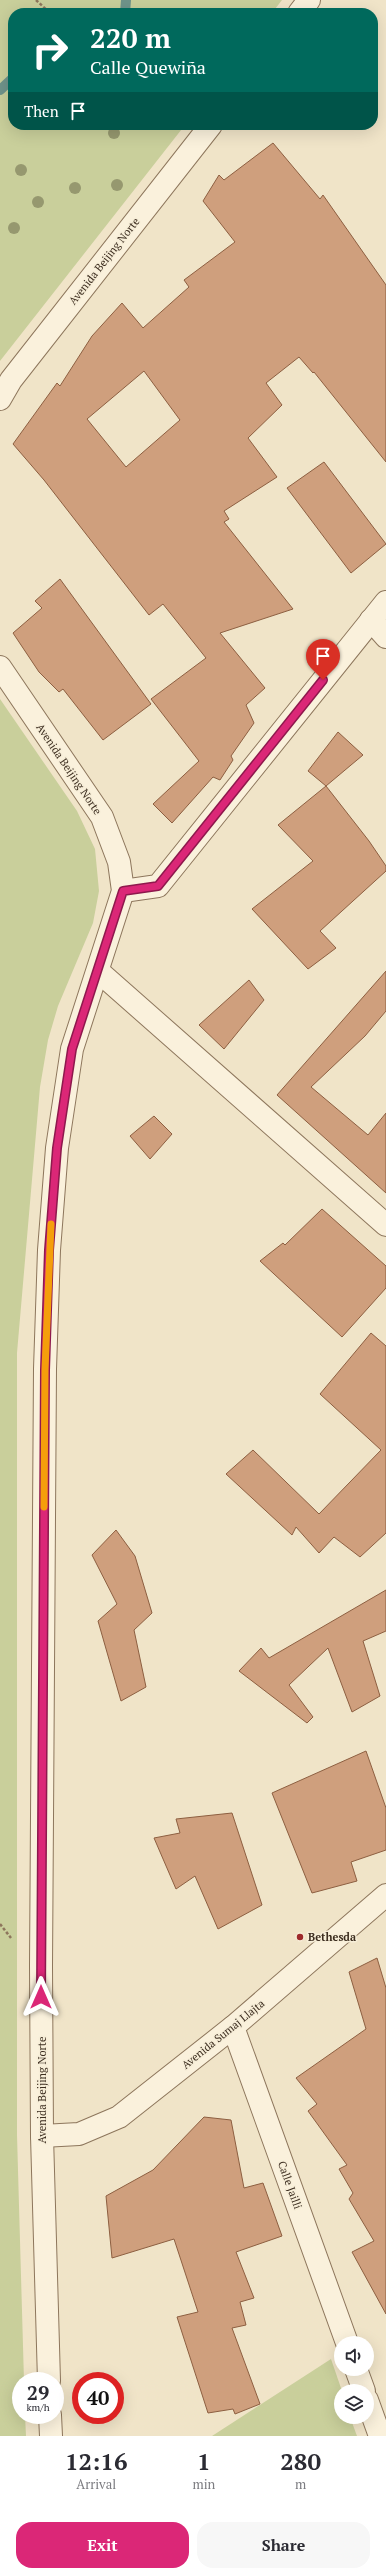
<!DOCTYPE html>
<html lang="en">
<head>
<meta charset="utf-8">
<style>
  :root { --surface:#fff; --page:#f7f7f7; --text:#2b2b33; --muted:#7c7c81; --accent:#db2777 }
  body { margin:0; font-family:"PT Serif",serif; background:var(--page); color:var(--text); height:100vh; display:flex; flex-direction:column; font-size:15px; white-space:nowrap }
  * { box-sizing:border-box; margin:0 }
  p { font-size:13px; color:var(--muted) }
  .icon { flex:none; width:22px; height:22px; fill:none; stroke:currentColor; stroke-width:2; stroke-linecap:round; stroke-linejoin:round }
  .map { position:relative; height:2436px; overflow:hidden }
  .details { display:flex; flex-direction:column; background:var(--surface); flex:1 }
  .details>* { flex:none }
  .top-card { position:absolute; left:8px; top:8px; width:370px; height:122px; border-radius:16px; box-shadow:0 4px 16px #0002; background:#00695c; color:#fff; overflow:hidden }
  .tools { position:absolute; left:334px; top:2336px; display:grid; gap:8px }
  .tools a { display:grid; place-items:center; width:40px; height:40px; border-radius:50%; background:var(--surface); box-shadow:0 4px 16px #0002; font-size:20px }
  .speed { position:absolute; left:12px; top:2372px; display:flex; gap:8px; font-size:20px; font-weight:700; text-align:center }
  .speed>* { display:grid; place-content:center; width:52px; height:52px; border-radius:50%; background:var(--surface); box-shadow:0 4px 16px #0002; line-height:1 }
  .speed small { font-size:10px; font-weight:400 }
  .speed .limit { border:6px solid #d22; background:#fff; color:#111 }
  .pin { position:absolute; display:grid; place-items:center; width:34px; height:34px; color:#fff; margin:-41px -17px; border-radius:50% 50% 50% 0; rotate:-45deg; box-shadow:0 0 4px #0007 }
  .pin .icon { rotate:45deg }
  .me { position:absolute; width:44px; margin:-22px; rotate:0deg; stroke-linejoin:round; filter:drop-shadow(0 0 3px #0008) }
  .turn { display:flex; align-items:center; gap:14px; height:84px; padding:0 16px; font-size:18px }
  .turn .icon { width:52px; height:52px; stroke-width:2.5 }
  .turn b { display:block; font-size:28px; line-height:34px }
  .then { display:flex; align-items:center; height:38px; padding:0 16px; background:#0003; gap:8px; font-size:15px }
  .eta { display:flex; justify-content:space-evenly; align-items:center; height:68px; text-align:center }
  .eta b { font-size:24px; font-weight:700; line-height:28px }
  .button { display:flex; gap:8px; margin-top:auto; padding:8px 16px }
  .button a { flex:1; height:46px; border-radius:16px; background:var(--accent); color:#fff; font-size:16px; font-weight:700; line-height:46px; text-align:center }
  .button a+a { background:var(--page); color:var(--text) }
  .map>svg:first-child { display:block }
  .green { fill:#c9cf9b }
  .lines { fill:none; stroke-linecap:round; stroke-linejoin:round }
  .stream { stroke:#6f938a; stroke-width:10 }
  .building { fill:#cf9f7d; stroke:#8d5f41; fill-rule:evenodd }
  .minor-casing { stroke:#8d765c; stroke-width:24 }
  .tertiary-casing { stroke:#8d765c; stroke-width:24 }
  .path { stroke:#8d765c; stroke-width:2.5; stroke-dasharray:3 2; stroke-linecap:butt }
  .minor { stroke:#faf1dc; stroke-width:22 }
  .tertiary { stroke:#faf1dc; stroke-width:22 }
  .tree { fill:#96986f }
  .route-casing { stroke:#8e194d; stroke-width:10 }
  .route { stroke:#db2777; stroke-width:7 }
  .slow { stroke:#f59e0b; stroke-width:7 }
  .poi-dot { fill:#9e2a2b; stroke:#f7eed8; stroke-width:1.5 }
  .labels { text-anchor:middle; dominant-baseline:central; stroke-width:3; stroke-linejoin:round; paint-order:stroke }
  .street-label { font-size:11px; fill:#3d2e20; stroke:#f7eed8 }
  .poi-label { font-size:11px; font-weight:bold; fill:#3d2e20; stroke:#f7eed8; text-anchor:start }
</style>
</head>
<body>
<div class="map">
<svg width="386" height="2436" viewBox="0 0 386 2436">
  <rect width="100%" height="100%" fill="#f0e4c8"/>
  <g class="green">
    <path d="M0 0H282L272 13H13V125H185L0 361Z"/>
    <path d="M0 699 77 811 95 849 99 891 93 923 58 1006 48 1040 40 1087 17 1353V2135L24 2381H21V2415H25L26 2436H0Z"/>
    <path d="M331 2359 342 2391 341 2417H350L357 2436H212Z"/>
  </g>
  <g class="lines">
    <g class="stream">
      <path d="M125 13 126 0"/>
      <path d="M0 90 13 78"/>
    </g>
  </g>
  <g class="building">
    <path d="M273 143 320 199 323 195 386 285V462L314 372 313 373 299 357 266 383 282 405 248 438 277 477 224 511 229 519 224 522 293 609 220 633 265 688 246 705 254 723 231 756 233 760 220 780 213 777 172 823 153 804 199 761 151 699 206 658 163 604 149 615 44 480 13 444 57 383 60 386 92 336 122 303 143 328 189 287 184 280 235 242 203 201 219 175 224 180ZM144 371 180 420 126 467 87 419Z"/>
    <path d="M324 462 386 544 351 573 287 488Z"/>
    <path d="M60 579 151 704 103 740 63 689 59 692 39 672 13 633 42 608 35 601Z"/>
    <path d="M338 732 363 755 326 786 308 771Z"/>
    <path d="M326 786 369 841 386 866V871L320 931 336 948 308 969 252 909 313 861 278 825Z"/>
    <path d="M386 971V1011L365 1036 311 1087 368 1135 386 1113V1193L277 1095Z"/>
    <path d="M249 980 264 1000 224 1049 199 1025Z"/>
    <path d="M154 1116 172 1134 150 1159 130 1136Z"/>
    <path d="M322 1209 386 1266V1288L342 1337 260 1261 283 1243 285 1245Z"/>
    <path d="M371 1333 386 1346V1533L360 1557 334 1537 319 1553 296 1527 292 1535 226 1474 253 1450 319 1514 381 1450 320 1394Z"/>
    <path d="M116 1530 135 1556 152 1613 134 1630 146 1687 121 1701 98 1621 117 1604 92 1555Z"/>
    <path d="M386 1590V1631L363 1641 380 1696 352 1712 328 1648 289 1685 313 1717 307 1723 239 1671 261 1648 269 1658Z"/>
    <path d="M366 1751 386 1808V1850L351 1862 357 1881 312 1893 272 1793Z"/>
    <path d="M232 1813 262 1905 218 1929 195 1876 176 1889 154 1838 180 1833 176 1819Z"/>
    <path d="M377 1958 386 1988V2314L352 2252 374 2241 349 2199 353 2193 339 2169 347 2165 308 2111 317 2104 296 2078 366 2029 349 1972Z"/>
    <path d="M204 2117 231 2120 244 2188 263 2183 282 2236 236 2252 254 2298 240 2302 246 2325 232 2328 260 2404 235 2414 233 2409 208 2413 177 2317 198 2312 174 2239 112 2258 106 2196 153 2170Z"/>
  </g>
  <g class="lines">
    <g class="minor-casing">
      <g id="minor">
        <path d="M371 620 386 637"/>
        <path d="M123 891 158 886 386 602"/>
        <path d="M98 971 386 1225"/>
        <path d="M233 2027 347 2343"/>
        <path d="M42 2136 79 2134 119 2117 233 2027 386 1895"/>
        <path d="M356 2369 364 2391"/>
        <path d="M367 2400 380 2436"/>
      </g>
    </g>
    <g class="tertiary-casing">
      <g id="tertiary">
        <path d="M299 13 309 0"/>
        <path d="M0 399 11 380 211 125"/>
        <path d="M0 667 102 817 119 862 123 891 72 1049 57 1148 49 1250 45 1369 41 1966 42 2136 49 2381"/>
        <path d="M50 2415 51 2436"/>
      </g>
    </g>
    <g class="path">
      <path d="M36 0 50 13"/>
      <path d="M0 1924 11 1938"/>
    </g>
    <use href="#minor" class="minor"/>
    <use href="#tertiary" class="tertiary"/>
  </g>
  <g class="tree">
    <circle cx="114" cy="133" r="6"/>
    <circle cx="21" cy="170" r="6"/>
    <circle cx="117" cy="185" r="6"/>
    <circle cx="75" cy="188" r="6"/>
    <circle cx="38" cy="202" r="6"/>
    <circle cx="14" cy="228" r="6"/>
  </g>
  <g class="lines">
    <g class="route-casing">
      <path id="route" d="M41 1997 45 1370 49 1250 57 1148 72 1049 123 891 158 886 323 680"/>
    </g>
    <use href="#route" class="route"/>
    <path class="slow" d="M44 1507 45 1370 51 1224"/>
  </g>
  <circle class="poi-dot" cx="300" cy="1937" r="4"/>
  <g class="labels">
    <g class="street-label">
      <text transform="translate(104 261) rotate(-52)">Avenida Beijing Norte</text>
      <text transform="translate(69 769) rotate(56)">Avenida Beijing Norte</text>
      <text transform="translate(223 2034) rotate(-39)">Avenida Sumaj Llajta</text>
      <text transform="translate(42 2090) rotate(-90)">Avenida Beijing Norte</text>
      <text transform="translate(290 2185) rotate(70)">Calle Jailli</text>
    </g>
    <g class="poi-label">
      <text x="308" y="1937">Bethesda</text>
    </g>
  </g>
</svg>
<div class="tools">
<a><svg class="icon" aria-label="sound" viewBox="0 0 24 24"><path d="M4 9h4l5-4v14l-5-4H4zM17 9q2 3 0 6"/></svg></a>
<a><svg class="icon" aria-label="layers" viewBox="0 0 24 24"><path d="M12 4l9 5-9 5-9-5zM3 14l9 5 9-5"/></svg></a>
</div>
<div class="speed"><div>29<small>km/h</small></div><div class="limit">40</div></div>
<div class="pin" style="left:323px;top:680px;background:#d93025"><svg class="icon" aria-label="arrive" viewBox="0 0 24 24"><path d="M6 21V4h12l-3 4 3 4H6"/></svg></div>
<svg class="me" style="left:41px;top:1997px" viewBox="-20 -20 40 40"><path d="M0-17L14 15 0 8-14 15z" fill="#db2777" stroke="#fff" stroke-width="4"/></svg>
<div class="top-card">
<div class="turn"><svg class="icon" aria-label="right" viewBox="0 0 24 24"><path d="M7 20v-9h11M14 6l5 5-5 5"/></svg><div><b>220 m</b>Calle Quewiña</div></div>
<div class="then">Then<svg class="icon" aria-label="arrive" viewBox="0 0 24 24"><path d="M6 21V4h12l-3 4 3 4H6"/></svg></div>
</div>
</div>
<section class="details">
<div class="eta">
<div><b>12:16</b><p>Arrival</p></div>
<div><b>1</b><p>min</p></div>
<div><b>280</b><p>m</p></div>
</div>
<div class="button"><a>Exit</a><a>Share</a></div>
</section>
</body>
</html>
